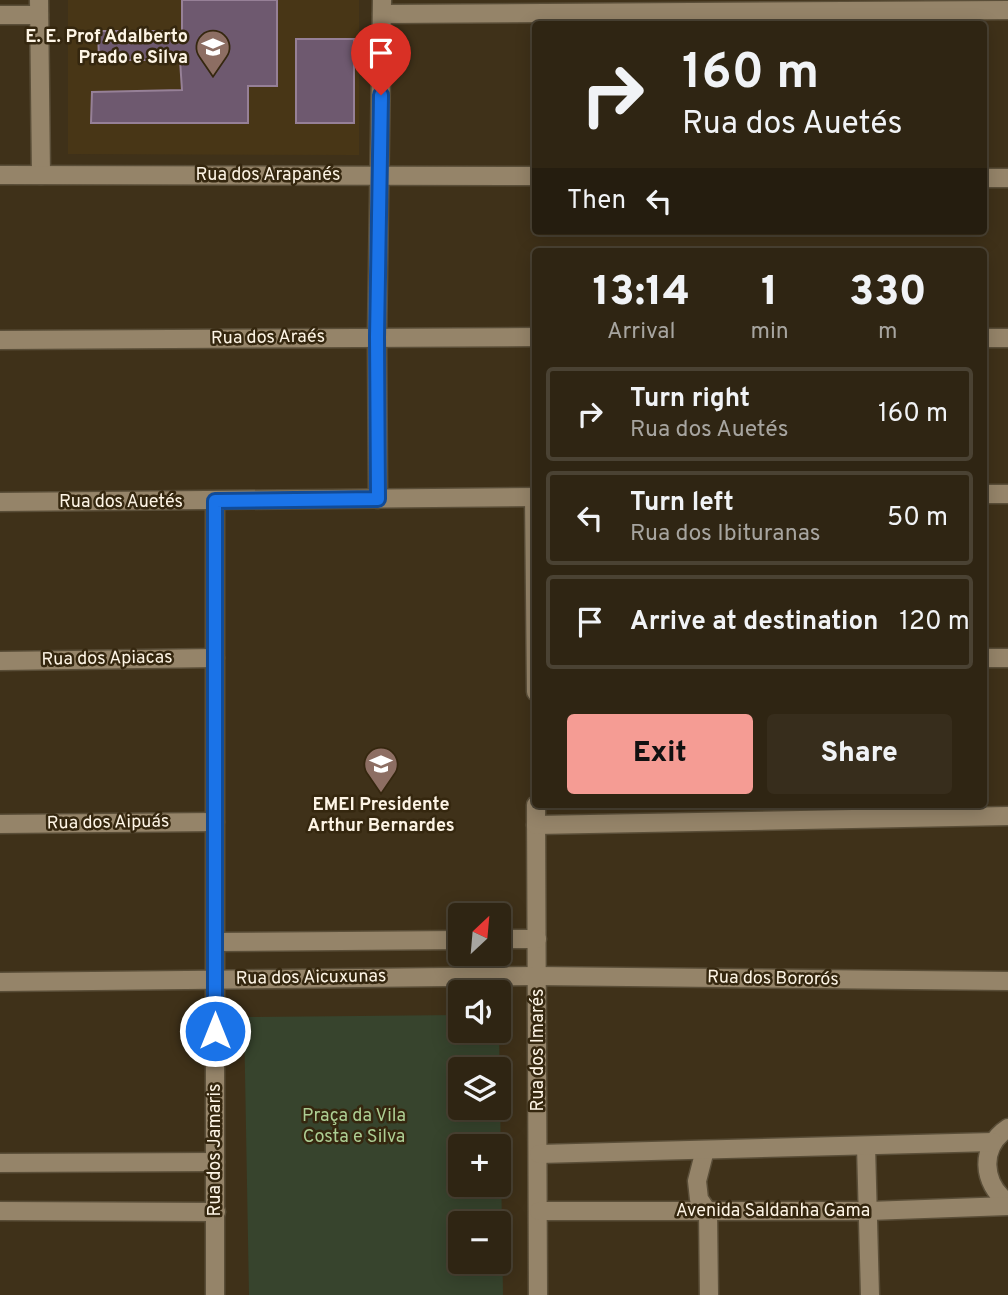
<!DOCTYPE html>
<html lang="en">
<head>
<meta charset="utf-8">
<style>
  :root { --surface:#2f2513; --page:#372d1c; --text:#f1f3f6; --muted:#a7a5a0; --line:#4a4233; --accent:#f59c94 }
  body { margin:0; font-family:Overpass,sans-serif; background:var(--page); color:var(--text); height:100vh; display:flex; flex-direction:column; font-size:26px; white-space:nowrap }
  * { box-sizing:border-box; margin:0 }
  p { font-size:23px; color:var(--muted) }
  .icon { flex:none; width:38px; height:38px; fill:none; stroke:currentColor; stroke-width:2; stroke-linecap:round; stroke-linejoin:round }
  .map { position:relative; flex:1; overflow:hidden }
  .details { position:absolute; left:532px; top:248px; width:455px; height:560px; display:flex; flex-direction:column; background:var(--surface); border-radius:7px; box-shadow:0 4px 18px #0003,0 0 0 2px var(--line) }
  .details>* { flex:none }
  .guide { position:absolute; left:532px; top:21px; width:455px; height:214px; border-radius:7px; box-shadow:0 4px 18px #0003,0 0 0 2px var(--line); background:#2f2513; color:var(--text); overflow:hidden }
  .needle { width:46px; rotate:26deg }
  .buttons { position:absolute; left:448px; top:903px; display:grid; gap:14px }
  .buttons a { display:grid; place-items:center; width:63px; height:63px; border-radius:7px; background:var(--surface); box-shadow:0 4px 18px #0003,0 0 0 2px var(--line); font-size:35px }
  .pin { position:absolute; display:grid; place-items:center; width:60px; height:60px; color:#fff; margin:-72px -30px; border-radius:50% 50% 50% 0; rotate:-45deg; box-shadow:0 0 7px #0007 }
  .pin .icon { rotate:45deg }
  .me { position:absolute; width:77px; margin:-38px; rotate:0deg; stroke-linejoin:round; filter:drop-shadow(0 0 5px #0008) }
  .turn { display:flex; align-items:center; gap:24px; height:147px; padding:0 35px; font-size:32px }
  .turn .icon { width:91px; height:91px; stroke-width:2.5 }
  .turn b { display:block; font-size:49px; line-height:60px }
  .then { display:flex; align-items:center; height:66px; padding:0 35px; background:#0003; gap:14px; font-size:26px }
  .eta { display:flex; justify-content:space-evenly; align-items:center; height:119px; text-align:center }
  .eta b { font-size:42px; font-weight:800; line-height:49px }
  .button { display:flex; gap:14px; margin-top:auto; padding:14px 35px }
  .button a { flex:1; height:80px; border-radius:7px; background:var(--accent); color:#111; font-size:28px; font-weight:800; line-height:80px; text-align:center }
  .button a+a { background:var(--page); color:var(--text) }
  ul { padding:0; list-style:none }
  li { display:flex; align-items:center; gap:21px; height:94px; margin:0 14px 10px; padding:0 21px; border:4px solid var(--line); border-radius:7px }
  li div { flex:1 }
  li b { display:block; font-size:26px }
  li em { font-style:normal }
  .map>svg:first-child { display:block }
  .built { fill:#483616 }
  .green { fill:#37442d; fill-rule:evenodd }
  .building { fill:#6e596f; stroke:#968097; stroke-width:2 }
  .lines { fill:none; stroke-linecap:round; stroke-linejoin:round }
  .minor-casing { stroke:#5a4e38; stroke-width:21 }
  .minor { stroke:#958469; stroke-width:18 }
  .route-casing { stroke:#114b97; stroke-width:18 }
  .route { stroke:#1a73e8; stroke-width:12 }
  .labels { text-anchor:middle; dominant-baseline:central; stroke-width:5; stroke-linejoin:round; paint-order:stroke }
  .poi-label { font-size:18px; font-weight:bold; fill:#fdf4e5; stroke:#35270f; text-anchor:end }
  .street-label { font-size:18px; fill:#fdf4e5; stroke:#35270f }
  .park-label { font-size:18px; fill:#adce93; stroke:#35270f }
</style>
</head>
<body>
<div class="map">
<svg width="1008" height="1295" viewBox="0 0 1008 1295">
  <rect width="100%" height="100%" fill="#3f3119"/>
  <path class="built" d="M68 0H359V155L68 154Z"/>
  <path class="green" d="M460 1015V1031H499L503 1295H249L244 1017ZM460 1069H499V1108H460ZM460 1146H499V1185H460ZM460 1223H499V1262H460Z"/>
  <g class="building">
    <path d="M182 0H277V86H248V123H91L92 92 182 90 180 60H99L98 31H182Z"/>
    <rect x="296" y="39" width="58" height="84"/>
  </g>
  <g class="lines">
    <g class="minor-casing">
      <g id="minor">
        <path d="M39 0 41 175"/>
        <path d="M382 14 1008 10"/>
        <path d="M0 15H39"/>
        <path d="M0 175 536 176"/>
        <path d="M984 178H1008"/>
        <path d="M984 338H1008"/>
        <path d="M0 340 536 337"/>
        <path d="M984 494H1008"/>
        <path d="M534 497 536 692"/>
        <path d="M378 499 377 337 382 0"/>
        <path d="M215 501V1295"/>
        <path d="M0 502 536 497"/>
        <path d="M984 658H1008"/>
        <path d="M0 661 215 658"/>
        <path d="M536 805 538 1295"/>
        <path d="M0 824 215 822"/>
        <path d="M536 825 1008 816"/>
        <path d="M499 939H537"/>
        <path d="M216 942 460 940"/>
        <path d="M0 982 537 976 1008 981"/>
        <path d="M1008 1128C979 1147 982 1183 1008 1203"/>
        <path d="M866 1146 870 1295"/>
        <path d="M705 1150 697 1181 699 1199 708 1212 709 1295"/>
        <path d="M539 1154 993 1142"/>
        <path d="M0 1163 215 1162"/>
        <path d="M0 1211 216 1212"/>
        <path d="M539 1211H869L1008 1206"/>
      </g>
    </g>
    <use href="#minor" class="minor"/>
  </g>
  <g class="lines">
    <g class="route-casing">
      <path id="route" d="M215 1031V501L378 499 377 337 381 95"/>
    </g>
    <use href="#route" class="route"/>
  </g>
  <defs>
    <g id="school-pin" transform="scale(1.75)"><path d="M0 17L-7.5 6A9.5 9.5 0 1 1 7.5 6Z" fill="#8d6e63" stroke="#35270f"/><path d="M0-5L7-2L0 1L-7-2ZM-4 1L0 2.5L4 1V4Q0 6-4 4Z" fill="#fff"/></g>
  </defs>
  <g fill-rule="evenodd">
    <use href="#school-pin" x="213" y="47"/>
    <use href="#school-pin" x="381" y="764"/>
  </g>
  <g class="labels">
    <g class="poi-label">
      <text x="188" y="37">E. E. Prof Adalberto<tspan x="188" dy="21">Prado e Silva</tspan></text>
      <text x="381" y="805" text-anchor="middle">EMEI Presidente<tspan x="381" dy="21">Arthur Bernardes</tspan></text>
    </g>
    <g class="street-label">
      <text x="268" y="175">Rua dos Arapanés</text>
      <text transform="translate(268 338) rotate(-1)">Rua dos Araés</text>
      <text x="121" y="502">Rua dos Auetés</text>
      <text transform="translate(107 659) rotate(-1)">Rua dos Apiacas</text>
      <text transform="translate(108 823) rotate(-1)">Rua dos Aipuás</text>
      <text transform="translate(311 978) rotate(-1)">Rua dos Aicuxunas</text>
      <text transform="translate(773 979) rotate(1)">Rua dos Bororós</text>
      <text transform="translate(538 1050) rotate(-90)">Rua dos Imarés</text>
      <text transform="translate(215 1150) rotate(-90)">Rua dos Jamaris</text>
      <text x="773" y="1211">Avenida Saldanha Gama</text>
    </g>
    <g class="park-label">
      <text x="354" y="1116">Praça da Vila<tspan x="354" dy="21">Costa e Silva</tspan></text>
    </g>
  </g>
</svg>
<div class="buttons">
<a><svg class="needle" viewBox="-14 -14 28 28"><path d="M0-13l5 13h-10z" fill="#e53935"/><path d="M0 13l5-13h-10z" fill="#a7a5a0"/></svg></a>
<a><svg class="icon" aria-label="sound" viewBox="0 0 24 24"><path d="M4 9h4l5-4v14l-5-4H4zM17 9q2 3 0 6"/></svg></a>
<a><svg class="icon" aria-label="layers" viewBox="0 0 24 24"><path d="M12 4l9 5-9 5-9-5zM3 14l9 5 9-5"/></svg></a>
<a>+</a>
<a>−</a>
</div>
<div class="pin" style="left:381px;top:95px;background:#d93025"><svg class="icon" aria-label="arrive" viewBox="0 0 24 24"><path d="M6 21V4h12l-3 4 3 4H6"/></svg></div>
<svg class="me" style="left:215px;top:1031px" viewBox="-20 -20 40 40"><circle r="17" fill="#1a73e8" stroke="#fff" stroke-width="3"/><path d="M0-11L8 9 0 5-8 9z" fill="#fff"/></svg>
<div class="guide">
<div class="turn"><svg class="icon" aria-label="right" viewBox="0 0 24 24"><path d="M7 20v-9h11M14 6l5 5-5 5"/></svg><div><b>160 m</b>Rua dos Auetés</div></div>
<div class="then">Then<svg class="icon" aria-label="left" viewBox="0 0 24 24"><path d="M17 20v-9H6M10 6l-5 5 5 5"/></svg></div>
</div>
<section class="details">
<div class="eta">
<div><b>13:14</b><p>Arrival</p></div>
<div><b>1</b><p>min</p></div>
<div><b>330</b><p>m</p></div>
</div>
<ul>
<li><svg class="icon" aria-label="right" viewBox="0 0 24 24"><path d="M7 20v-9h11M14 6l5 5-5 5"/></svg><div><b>Turn right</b><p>Rua dos Auetés</p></div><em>160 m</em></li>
<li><svg class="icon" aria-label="left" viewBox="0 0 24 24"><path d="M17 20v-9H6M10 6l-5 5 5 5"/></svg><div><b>Turn left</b><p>Rua dos Ibituranas</p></div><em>50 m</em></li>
<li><svg class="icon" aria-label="arrive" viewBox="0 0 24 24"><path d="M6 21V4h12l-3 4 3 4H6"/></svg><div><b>Arrive at destination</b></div><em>120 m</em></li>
</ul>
<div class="button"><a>Exit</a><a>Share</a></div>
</section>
</div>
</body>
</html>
